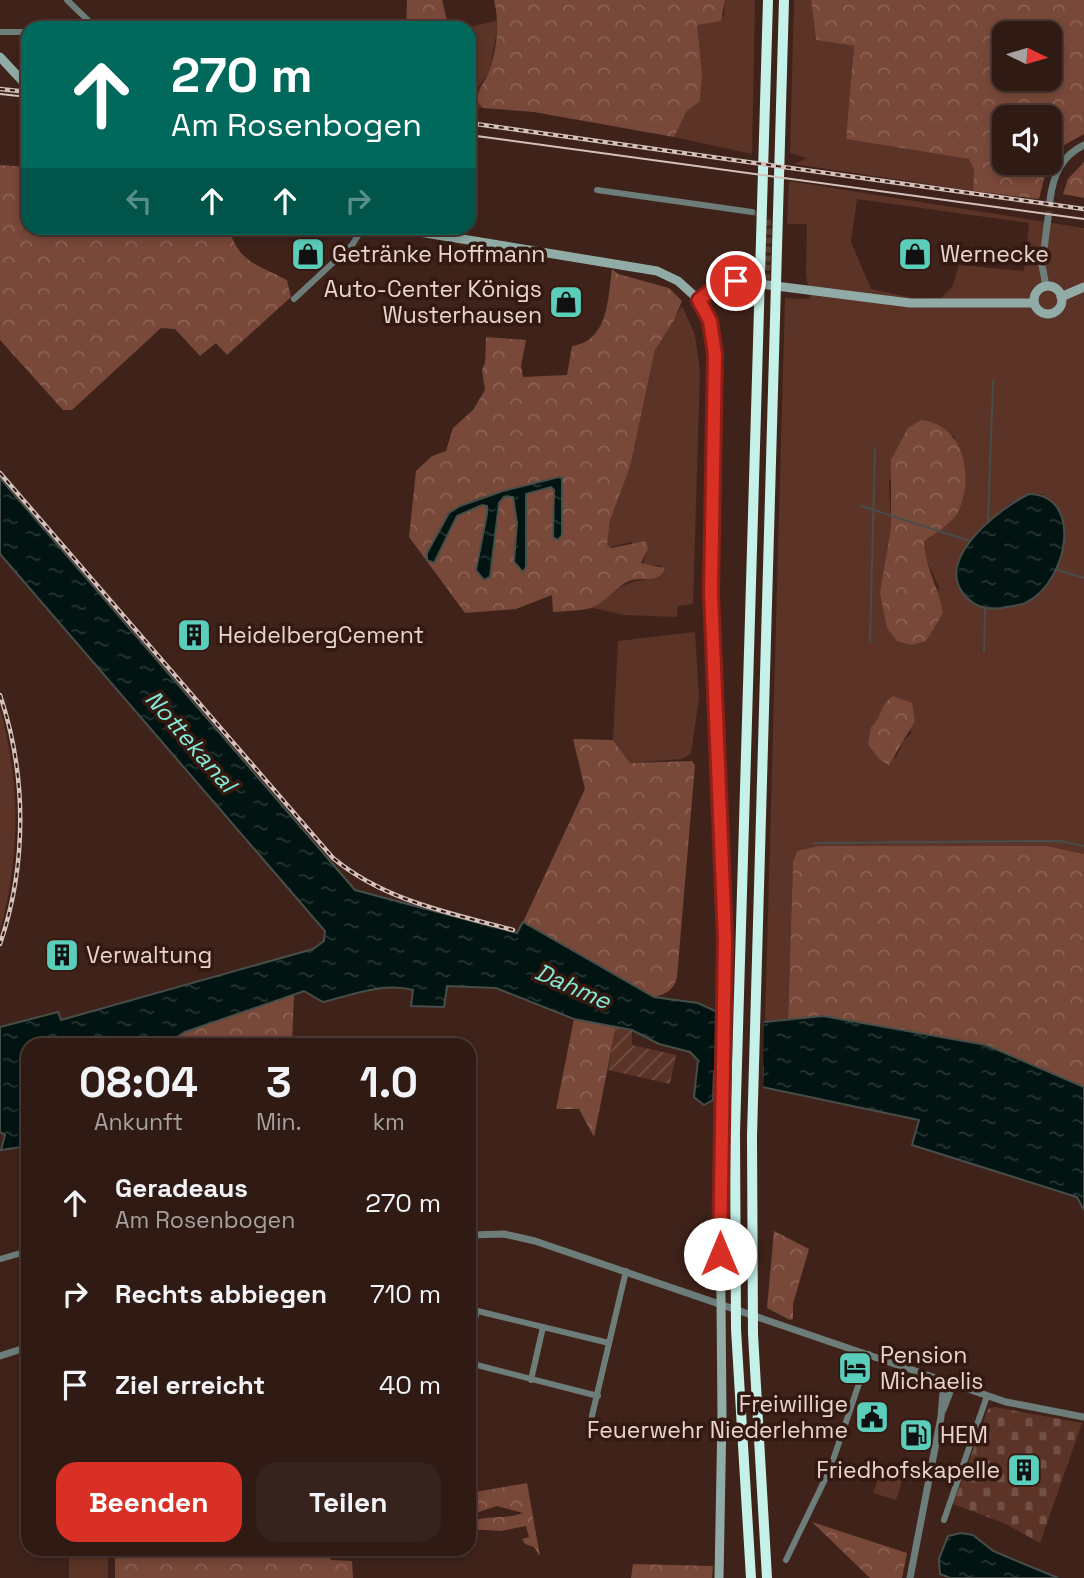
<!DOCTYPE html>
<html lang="de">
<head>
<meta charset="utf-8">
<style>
  :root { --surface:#2f1a14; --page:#37231d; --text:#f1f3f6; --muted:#a7a1a0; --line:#4a3834; --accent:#d93025 }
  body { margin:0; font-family:"Space Grotesk",sans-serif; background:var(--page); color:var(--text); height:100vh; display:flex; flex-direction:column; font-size:26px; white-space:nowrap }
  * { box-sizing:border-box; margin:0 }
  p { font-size:23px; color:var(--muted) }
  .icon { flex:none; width:38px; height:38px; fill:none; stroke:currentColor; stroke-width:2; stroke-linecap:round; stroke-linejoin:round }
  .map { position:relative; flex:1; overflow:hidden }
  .sheet { position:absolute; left:21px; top:1038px; width:455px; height:518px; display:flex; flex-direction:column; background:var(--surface); border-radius:21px; box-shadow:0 4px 10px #0003,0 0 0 2px var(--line) }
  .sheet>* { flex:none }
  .banner { position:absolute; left:21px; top:21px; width:455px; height:214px; border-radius:21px; box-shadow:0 4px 10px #0003,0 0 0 2px var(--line); background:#00695c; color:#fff; overflow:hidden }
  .needle { width:46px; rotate:95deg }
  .controls { position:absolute; left:992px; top:21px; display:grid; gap:14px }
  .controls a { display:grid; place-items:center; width:70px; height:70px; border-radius:14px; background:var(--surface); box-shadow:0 4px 10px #0003,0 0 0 2px var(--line); font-size:35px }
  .pin { position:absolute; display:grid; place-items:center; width:60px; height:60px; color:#fff; margin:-30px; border:4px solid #fff; border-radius:50%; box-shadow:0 2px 7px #0007 }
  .me { position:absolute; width:77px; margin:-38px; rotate:0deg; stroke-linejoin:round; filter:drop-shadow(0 0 5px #0008) }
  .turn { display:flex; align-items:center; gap:24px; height:147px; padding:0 35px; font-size:32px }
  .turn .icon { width:91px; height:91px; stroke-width:2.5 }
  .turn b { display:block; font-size:49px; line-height:60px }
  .lanes { display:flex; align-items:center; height:66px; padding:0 35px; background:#0003; justify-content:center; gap:35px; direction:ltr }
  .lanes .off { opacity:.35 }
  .eta { display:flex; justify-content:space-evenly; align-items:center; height:119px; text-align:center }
  .eta b { font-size:42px; font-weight:700; line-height:49px }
  .primary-button { display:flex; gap:14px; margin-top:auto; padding:14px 35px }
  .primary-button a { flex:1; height:80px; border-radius:21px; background:var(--accent); color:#fff; font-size:28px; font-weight:700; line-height:80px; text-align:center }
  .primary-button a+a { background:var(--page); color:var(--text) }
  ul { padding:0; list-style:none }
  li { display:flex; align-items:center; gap:21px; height:91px; padding:0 35px }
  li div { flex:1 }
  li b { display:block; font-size:26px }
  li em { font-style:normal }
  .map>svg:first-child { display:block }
  .grass { fill:#5b3327; fill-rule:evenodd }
  .forest { fill:url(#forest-crowns); fill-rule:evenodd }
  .cemetery { fill:url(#cemetery-stones) }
  .garden { fill:url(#garden-furrows) }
  .water { fill:url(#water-ripples); stroke:#474e4a; stroke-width:2 }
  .pier { fill:#3f231a }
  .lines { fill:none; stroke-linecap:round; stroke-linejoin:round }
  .stream { stroke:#474e4a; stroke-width:2 }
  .minor-tunnel { stroke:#583e35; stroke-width:6; stroke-dasharray:6 3; stroke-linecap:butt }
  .tertiary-tunnel { stroke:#583e35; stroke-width:7; stroke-dasharray:7 3.5; stroke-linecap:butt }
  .minor { stroke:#6c7d7a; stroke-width:6 }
  .tertiary { stroke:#6c7d7a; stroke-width:7 }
  .secondary { stroke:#91aca6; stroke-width:9 }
  .motorway { stroke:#c6f1e8; stroke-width:10 }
  .tram { stroke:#d5c1bb; stroke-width:2 }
  .rail-casing { stroke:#d5c1bb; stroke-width:4.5 }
  .rail { stroke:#341911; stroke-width:2; stroke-dasharray:5; stroke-linecap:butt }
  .route-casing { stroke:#8d1f18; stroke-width:18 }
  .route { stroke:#d93025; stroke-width:12 }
  .labels { text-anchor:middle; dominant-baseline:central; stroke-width:7; stroke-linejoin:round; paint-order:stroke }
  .poi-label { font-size:23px; fill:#e8d5cf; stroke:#341911; text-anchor:start }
  .water-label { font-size:24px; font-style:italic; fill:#83ead8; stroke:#341911 }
</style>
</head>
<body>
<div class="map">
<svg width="1084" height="1578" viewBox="0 0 1084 1578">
  <defs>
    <pattern id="forest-crowns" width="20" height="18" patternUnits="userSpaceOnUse" patternTransform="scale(1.75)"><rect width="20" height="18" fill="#784839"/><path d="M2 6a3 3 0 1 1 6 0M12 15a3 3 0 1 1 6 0" fill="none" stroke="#8b6255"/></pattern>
    <pattern id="cemetery-stones" width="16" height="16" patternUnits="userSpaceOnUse" patternTransform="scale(1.75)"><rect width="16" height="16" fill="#5b3327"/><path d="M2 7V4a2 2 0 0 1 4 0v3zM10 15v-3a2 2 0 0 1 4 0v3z" fill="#735045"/></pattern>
    <pattern id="garden-furrows" width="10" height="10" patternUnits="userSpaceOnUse" patternTransform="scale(1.75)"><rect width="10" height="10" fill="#5b3327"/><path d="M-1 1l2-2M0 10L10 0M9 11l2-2" fill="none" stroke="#735045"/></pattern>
    <pattern id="water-ripples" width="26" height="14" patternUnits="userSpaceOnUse" patternTransform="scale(1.75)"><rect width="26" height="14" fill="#021411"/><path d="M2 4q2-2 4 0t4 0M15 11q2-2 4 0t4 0" fill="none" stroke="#273533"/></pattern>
  </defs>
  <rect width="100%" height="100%" fill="#3f231a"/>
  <g class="grass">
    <path d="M725 0H755L752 154 674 137 687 111 697 25 724 16Z"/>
    <path d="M794 0H811L816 40 854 46 847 139 970 159 974 169 973 191 794 164 807 158 790 153Z"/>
    <path d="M499 20 489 73 478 87V102L483 108 469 106V28H466Z"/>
    <path d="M789 181 1084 228V854L1047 846 878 847 797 851 793 862 788 1021 765 1022 785 298 810 299 806 275 807 224H787ZM857 199 1029 223 1024 271 959 265 952 287 941 298 917 299 871 289 851 242ZM933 422 955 437V517L924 542 925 556 940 590 887 556 891 528 889 481ZM1029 494H1045L978 532 1009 504ZM879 720 912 732 903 742 896 758 871 727Z"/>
    <path d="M682 306 695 335 700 371 693 604 678 606 677 617 624 615 593 608C616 587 626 581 657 578L661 565H643L646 554 631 542 607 548V544L610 521 630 467 655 350Z"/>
    <path d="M695 632 699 697 691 754 682 759 630 763 613 740 618 641Z"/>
    <path d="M0 709C21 783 20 857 0 931Z"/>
    <path d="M881 1471 903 1479 896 1500 873 1493Z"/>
    <rect x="69" y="1549" width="39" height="29"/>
  </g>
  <g class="forest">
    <path d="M407 0H442L449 28H406Z"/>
    <path d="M494 0H725L721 21 697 25 702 73 700 101 687 111 674 137 534 112 483 108 478 102C477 87 484 84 489 72 497 48 500 24 494 0Z"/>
    <path d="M811 0H1084V134L1059 148 1050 157V117H1004V163H1048L1039 199 973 191 974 169 969 159 846 139 854 46 816 40ZM1004 33H1050V79H1004Z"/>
    <path d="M1084 162V198L1063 194 1068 179Z"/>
    <path d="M0 165 28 167V228H228C241 264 255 263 287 280L291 297 227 355 216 343 200 356 175 329 161 328 72 410H63L0 340Z"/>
    <path d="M612 269 618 274 669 288 682 301 674 320 655 350 630 467 610 521 607 545 611 548 646 541 648 549 641 563 665 568C660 584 645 577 632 580 616 585 606 603 591 608 580 611 565 611 553 612L552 595 516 609 465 613 409 537 416 471 432 456 446 451 453 428 473 410 485 390 482 370 485 363 486 337 526 340 521 366 523 377 567 375 572 346C609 341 608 297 612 269ZM558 477 562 478 553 537 555 490 551 487 526 494V567L514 562 517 523 513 497H504L499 503 490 577 487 506 482 505 457 516 427 553C434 541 440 525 449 514 462 498 536 483 558 477Z"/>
    <path d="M921 420C965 424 975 479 957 514 951 524 934 533 924 542 925 566 939 589 943 613L926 641 912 645 897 641 887 628 880 593 891 528V460L908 428Z"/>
    <path d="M893 696 912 703 915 721 889 765 879 759 868 744 871 727C882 718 880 704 893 696Z"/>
    <path d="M573 739 613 740 630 763 692 761 695 765 677 977C674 990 666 994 654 997L523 922 585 789Z"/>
    <path d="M819 846H1047L1084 854V1087L986 1045 823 1016 788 1021 793 862 797 851Z"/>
    <path d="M294 994 292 1045H165L185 1032Z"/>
    <path d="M574 1019 616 1026 594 1137 579 1109H556Z"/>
    <path d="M774 1231 809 1249 793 1304V1319L790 1320 767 1308Z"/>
    <path d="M527 1483 540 1556 534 1547 525 1544 522 1539 529 1537 526 1526 501 1531 469 1529V1522C491 1514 505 1520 523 1513L497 1506 469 1515V1493Z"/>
    <path d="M812 1522 907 1553 902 1578H870Z"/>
    <path d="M115 1549H328L331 1560 352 1561 353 1578H115Z"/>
    <path d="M633 1564 713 1566 712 1578H631Z"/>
  </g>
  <path class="cemetery" d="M994 1407 1082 1423 1040 1543 1006 1524 953 1504 988 1409Z"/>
  <path class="garden" d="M616 1026 632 1030V1045L676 1055 670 1084 608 1070Z"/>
  <g class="water">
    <path d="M559 477 562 478V535L558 540 553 537 554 490 551 487 526 494V567L523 572 514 562 517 523 513 497H504L499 503 490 577 484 580 476 570 487 514V506L482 505 457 516 434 563 427 560V553L449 513 460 506 503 491Z"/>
    <path d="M0 478 355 890 517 933 523 922 654 997 698 1003 730 1018 765 1022 823 1016 986 1045 1084 1087V1210L1077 1197 912 1145 919 1120 762 1087 763 1067 725 1059 714 1072 713 1100 704 1105 694 1097 698 1060 690 1052 659 1044 632 1030 574 1019 496 988 447 986 444 1007 411 1006 413 990C384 982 352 995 323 1002L304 991 185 1032 165 1045H28V1146L1 1150 5 1135 0 1132V1027L58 1012 61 1020 313 949 324 941 325 931 0 554Z"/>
    <path d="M1029 494C1084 495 1068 581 1027 602 1020 606 1009 606 1001 608 988 610 976 607 967 598 930 561 1000 508 1029 494Z"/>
    <path d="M961 1533 973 1535 993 1551 1058 1578H950L940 1574 939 1559 948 1536Z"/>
  </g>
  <path class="pier" d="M717 1009 731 1015 764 1019 763 1091 759 1088V1069L726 1063 717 1074 715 1103Z"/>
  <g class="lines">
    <g class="stream">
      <path d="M861 506 970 541"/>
      <path d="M988 523 993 381"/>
      <path d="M1058 570 1084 578"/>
      <path d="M870 642 875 448"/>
      <path d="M984 652 985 609"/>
      <path d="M814 843 1060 841 1084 846"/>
    </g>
    <path class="minor-tunnel" d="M752 212 767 218 769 226 767 284"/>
    <path class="tertiary-tunnel" d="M1048 218 1050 200"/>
    <g class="minor">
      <path d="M67 0 96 28"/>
      <path d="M68 28 92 25"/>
      <path d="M0 32H28"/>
      <path d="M597 190 752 212"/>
      <path d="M294 299 352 245 363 228"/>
      <path d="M469 1186 474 1187"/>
      <path d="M0 1259 28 1251"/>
      <path d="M469 1309 609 1343"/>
      <path d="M469 1342 477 1311"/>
      <path d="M469 1363 598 1396"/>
      <path d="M531 1380 543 1327"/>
      <path d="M591 1420 626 1271"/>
      <path d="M944 1520 987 1396"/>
      <path d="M786 1560 830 1469 869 1354"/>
    </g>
    <g class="tertiary">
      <path d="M1050 200C1053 176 1061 156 1084 145"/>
      <path d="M1046 286 1042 265 1048 218"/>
      <path d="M469 1235 504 1234 535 1241 1006 1402 1084 1417"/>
      <path d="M0 1356 28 1347"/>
      <path d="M943 1410 953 1384"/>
      <path d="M910 1578 941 1417 944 1380"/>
    </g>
    <g class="secondary">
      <path d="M0 57 28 87"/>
      <path d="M395 228 657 271 678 281 699 300 710 321 715 355 711 591 725 940 720 1184 722 1416 719 1578"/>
      <circle cx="1048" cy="300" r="14"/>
      <path d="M1061 297 1084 287"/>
      <path d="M699 300 717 286 736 281 910 303H1034"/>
    </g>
    <g class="motorway">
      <path d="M751 1578 736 1329 735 1132 768 0"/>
      <path d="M767 1578 753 1334 752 1136 784 0"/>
    </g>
    <g class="tram">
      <path d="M0 94 28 97"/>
      <path d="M469 135 1084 219"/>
    </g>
    <g class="rail-casing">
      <g id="rail">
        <path d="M0 89 28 92"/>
        <path d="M469 123 1084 209"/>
        <path d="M0 473 333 858C385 901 450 913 513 930"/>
        <path d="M0 695C27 775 27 865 0 944"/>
      </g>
    </g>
    <use href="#rail" class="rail"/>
  </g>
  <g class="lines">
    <g class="route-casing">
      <path id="route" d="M720 1254 725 940 711 592 715 355 710 321 699 300 717 286 736 281"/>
    </g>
    <use href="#route" class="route"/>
  </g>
  <defs>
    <g id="shop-square" transform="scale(1.75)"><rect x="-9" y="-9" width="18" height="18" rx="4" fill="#5bcebb" stroke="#341911"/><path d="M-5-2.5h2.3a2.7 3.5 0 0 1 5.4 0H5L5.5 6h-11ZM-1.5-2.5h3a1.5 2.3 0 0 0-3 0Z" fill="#111"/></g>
    <g id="building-square" transform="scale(1.75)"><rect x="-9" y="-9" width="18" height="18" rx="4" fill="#5bcebb" stroke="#341911"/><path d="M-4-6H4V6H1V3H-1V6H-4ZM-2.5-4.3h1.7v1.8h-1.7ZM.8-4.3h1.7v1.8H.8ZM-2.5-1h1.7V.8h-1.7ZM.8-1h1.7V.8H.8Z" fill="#111"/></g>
    <g id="hotel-square" transform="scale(1.75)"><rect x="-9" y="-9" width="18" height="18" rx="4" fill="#5bcebb" stroke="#341911"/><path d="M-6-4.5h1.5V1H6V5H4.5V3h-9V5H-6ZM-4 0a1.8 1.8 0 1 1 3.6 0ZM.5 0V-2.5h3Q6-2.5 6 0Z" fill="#111"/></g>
    <g id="civic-square" transform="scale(1.75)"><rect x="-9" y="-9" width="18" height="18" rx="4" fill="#5bcebb" stroke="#341911"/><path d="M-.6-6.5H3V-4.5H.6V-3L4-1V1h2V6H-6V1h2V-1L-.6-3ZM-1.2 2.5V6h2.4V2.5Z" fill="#111"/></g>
    <g id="fuel-square" transform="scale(1.75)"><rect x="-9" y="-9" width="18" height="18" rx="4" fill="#5bcebb" stroke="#341911"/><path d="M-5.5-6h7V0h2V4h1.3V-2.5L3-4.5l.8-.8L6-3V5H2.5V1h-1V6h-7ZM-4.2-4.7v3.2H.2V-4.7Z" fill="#111"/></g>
  </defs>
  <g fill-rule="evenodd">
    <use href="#shop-square" x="308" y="254"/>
    <use href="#shop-square" x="915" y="254"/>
    <use href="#shop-square" x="566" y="302"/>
    <use href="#building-square" x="194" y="635"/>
    <use href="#building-square" x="62" y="955"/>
    <use href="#hotel-square" x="855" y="1368"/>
    <use href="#civic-square" x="872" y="1417"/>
    <use href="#fuel-square" x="916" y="1435"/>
    <use href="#building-square" x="1024" y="1470"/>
  </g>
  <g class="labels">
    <g class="poi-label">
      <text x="332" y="254">Getränke Hoffmann</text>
      <text x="940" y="254">Wernecke</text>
      <text x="542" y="289" text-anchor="end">Auto-Center Königs<tspan x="542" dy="26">Wusterhausen</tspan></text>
      <text x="218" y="635">HeidelbergCement</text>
      <text x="86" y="955">Verwaltung</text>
      <text x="880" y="1355">Pension<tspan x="880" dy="26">Michaelis</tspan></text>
      <text x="848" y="1404" text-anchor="end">Freiwillige<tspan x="848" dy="26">Feuerwehr Niederlehme</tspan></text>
      <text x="940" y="1435">HEM</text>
      <text x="1000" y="1470" text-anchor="end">Friedhofskapelle</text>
    </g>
    <g class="water-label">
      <text transform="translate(191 741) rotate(49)">Nottekanal</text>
      <text transform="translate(573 986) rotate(24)">Dahme</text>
    </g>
  </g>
</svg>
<div class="controls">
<a><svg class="needle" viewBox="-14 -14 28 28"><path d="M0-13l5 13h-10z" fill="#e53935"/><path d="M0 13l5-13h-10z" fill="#a7a1a0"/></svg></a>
<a><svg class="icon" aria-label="sound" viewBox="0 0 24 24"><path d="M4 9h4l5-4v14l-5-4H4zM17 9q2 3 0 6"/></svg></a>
</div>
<div class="pin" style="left:736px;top:281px;background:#d93025"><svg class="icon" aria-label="arrive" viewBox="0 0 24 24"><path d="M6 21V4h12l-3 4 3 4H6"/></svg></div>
<svg class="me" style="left:720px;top:1254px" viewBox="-20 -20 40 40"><circle r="19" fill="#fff"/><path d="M0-13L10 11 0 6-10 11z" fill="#d93025"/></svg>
<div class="banner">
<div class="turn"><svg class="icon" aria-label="ahead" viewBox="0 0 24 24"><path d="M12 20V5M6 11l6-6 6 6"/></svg><div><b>270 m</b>Am Rosenbogen</div></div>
<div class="lanes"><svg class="icon off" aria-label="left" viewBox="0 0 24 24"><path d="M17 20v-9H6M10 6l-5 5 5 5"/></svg><svg class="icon" aria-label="ahead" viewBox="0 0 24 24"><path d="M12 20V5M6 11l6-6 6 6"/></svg><svg class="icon" aria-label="ahead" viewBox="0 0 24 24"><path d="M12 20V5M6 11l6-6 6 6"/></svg><svg class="icon off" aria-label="right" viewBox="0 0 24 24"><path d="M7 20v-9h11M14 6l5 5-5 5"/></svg></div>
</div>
<section class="sheet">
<div class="eta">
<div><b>08:04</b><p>Ankunft</p></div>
<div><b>3</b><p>Min.</p></div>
<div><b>1.0</b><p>km</p></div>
</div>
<ul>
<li><svg class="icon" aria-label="ahead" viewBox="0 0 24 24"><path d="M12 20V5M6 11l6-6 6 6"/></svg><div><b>Geradeaus</b><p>Am Rosenbogen</p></div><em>270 m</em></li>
<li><svg class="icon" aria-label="right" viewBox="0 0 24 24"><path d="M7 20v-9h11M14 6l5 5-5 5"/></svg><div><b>Rechts abbiegen</b></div><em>710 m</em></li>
<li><svg class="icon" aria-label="arrive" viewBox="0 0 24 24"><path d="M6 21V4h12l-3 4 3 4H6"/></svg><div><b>Ziel erreicht</b></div><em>40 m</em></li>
</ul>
<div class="primary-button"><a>Beenden</a><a>Teilen</a></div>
</section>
</div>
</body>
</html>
